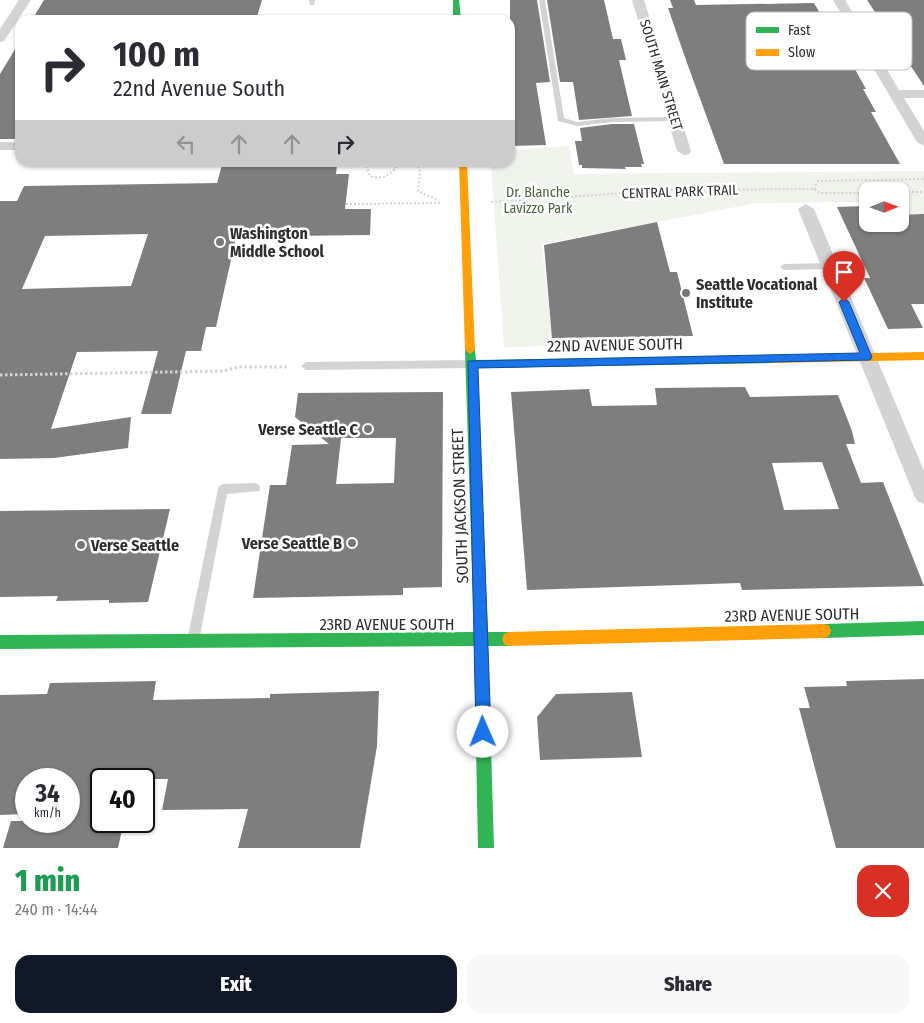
<!DOCTYPE html>
<html lang="en">
<head>
<meta charset="utf-8">
<style>
  :root { --surface:#fff; --page:#f7f7f7; --text:#2b2b33; --muted:#7c7c81; --accent:#111827 }
  body { margin:0; font-family:"Fira Sans Condensed",sans-serif; background:var(--page); color:var(--text); height:100vh; display:flex; flex-direction:column; font-size:19px; white-space:nowrap }
  * { box-sizing:border-box; margin:0 }
  p { font-size:16px; color:var(--muted) }
  .icon { flex:none; width:28px; height:28px; fill:none; stroke:currentColor; stroke-width:2; stroke-linecap:round; stroke-linejoin:round }
  .map { position:relative; height:848px; overflow:hidden }
  .sheet { display:flex; flex-direction:column; background:var(--surface); flex:1 }
  .sheet>* { flex:none }
  .banner { position:absolute; left:15px; top:15px; width:500px; height:152px; border-radius:15px; box-shadow:0 1px 4px #0004; background:#fff; color:var(--text); overflow:hidden }
  .needle { width:32px; rotate:89deg }
  .fabs { position:absolute; left:859px; top:182px; display:grid; gap:10px }
  .fabs a { display:grid; place-items:center; width:50px; height:50px; border-radius:10px; background:var(--surface); box-shadow:0 1px 4px #0004; font-size:25px }
  .speed { position:absolute; left:15px; top:768px; display:flex; gap:10px; font-size:25px; font-weight:700; text-align:center }
  .speed>* { display:grid; place-content:center; width:65px; height:65px; border-radius:50%; background:var(--surface); box-shadow:0 1px 4px #0004; line-height:1 }
  .speed small { font-size:12px; font-weight:400 }
  .speed .limit { border:2px solid #111; border-radius:8px; background:#fff; color:#111 }
  .pin { position:absolute; display:grid; place-items:center; width:42px; height:42px; color:#fff; margin:-51px -21px; border-radius:50% 50% 50% 0; rotate:-45deg; box-shadow:0 0 5px #0007 }
  .pin .icon { rotate:45deg }
  .me { position:absolute; width:55px; margin:-28px; rotate:359deg; stroke-linejoin:round; filter:drop-shadow(0 0 4px #0008) }
  .turn { display:flex; align-items:center; gap:18px; height:105px; padding:0 15px; font-size:22px }
  .turn .icon { width:65px; height:65px; stroke-width:2.5 }
  .turn b { display:block; font-size:35px; line-height:42px }
  .lanes { display:flex; align-items:center; height:48px; padding:0 15px; background:#0003; justify-content:center; gap:25px; direction:ltr }
  .lanes .off { opacity:.35 }
  .round { display:grid; place-items:center; flex:none; width:52px; height:52px; border-radius:15px; background:var(--page) }
  .head { display:flex; align-items:center; justify-content:space-between; height:85px; padding:0 15px }
  h1 { font-size:30px; font-weight:800; line-height:38px; color:#1e9e55 }
  .action { display:flex; gap:10px; margin-top:auto; padding:10px 15px }
  .action a { flex:1; height:58px; border-radius:15px; background:var(--accent); color:#fff; font-size:20px; font-weight:800; line-height:58px; text-align:center }
  .action a+a { background:var(--page); color:var(--text) }
  .map>svg:first-child { display:block }
  .green { fill:#f0f3ec }
  .building { fill:#7e7e7e; fill-rule:evenodd }
  .lines { fill:none; stroke-linecap:round; stroke-linejoin:round }
  .path-far1 { stroke:#d3d3d3; stroke-width:2; stroke-dasharray:2 2; stroke-linecap:butt }
  .path { stroke:#d3d3d3; stroke-width:3; stroke-dasharray:2.5 2.5; stroke-linecap:butt }
  .lane { fill:#d3d3d3; fill-rule:evenodd }
  .street { fill:#d3d3d3; fill-rule:evenodd }
  .fast { fill:#30b455; fill-rule:evenodd }
  .slow { fill:#ff9f0a; fill-rule:evenodd }
  .route { fill:#1a73e8; stroke:#114b97 }
  .poi-dot { fill:#777; stroke:#fff; stroke-width:2 }
  .labels { text-anchor:middle; dominant-baseline:central; stroke-width:5; stroke-linejoin:round; paint-order:stroke }
  .far-street-label { font-size:14px; fill:#2e2e2e; stroke:#fff }
  .far-park-label { font-size:14px; fill:#4e6440; stroke:#fff }
  .poi-label { font-size:16px; font-weight:bold; fill:#2e2e2e; stroke:#fff; text-anchor:start }
  .street-label { font-size:16px; fill:#2e2e2e; stroke:#fff }
  .key { fill:#fff; stroke:#c0c0c0; stroke-width:1 }
  .key-label { font-size:14px; fill:#2e2e2e }
</style>
</head>
<body>
<div class="map">
<svg width="924" height="848" viewBox="0 0 924 848">
  <rect width="100%" height="100%" fill="#fff"/>
  <path class="green" d="M569 146 574 174 924 171V259L911 260 892 224H900V191H868L867 202 757 203 542 244 553 346 504 347 491 163 510 162V150Z"/>
  <g class="building">
    <path d="M44 0H262L256 20H32Z"/>
    <path d="M510 0H537L550 82 536 83 546 145 510 146Z"/>
    <path d="M547 0H604L613 39H621L626 60H619L632 116 579 120 573 82H560Z"/>
    <path d="M670 0H694L696 5 814 3 840 47 846 52 856 71 866 89H863L876 112H871L900 164H724L687 63 668 8H673Z"/>
    <path d="M867 0H924V86L881 21Z"/>
    <path d="M20 41V139H0V74Z"/>
    <path d="M612 124H634L644 164H641L642 167H625L626 169 582 168V165H579L575 141H582L580 128Z"/>
    <path d="M302 164V166L337 165 336 174H349L345 209H371L370 235 287 236 288 232 237 233 216 327H206L201 351H186L171 414H141L158 351 77 352 51 429 131 417 128 448 54 458 0 459V201H17L24 186 217 183 222 165ZM148 234 131 286 22 289 45 236Z"/>
    <path d="M865 206 868 211V224H900V215L924 214V304H911L923 328 888 329 864 278H870L837 207Z"/>
    <path d="M657 222 670 272H677L693 336 552 338 544 245Z"/>
    <path d="M745 387 750 397 838 395 852 431 855 444H846L861 483 883 482 924 586 742 590 740 583 527 590 511 392 589 389 592 406 657 405 655 388ZM822 462 839 509 784 510 772 463Z"/>
    <path d="M443 392 442 587 403 588V595L253 598 270 485H286L292 445 329 444 295 417 298 393ZM341 438H396L394 483 336 484Z"/>
    <path d="M170 509 148 602 109 603V600L56 601 58 596 0 597V511Z"/>
    <path d="M924 679V848H836L799 708H810L804 687 847 686 846 681Z"/>
    <path d="M156 681 153 700 270 698V694L379 691 377 746 360 848H238L248 809 162 810 168 779H101V821H124L118 848H3L11 821H69V779H26V814L0 815V695L47 694 50 683Z"/>
    <path d="M632 692 642 757 540 760 537 717 556 694Z"/>
  </g>
  <g class="lines">
    <g class="path-far1">
      <path d="M365 162 370 176C385 181 392 172 401 162"/>
      <path d="M417 162 420 171 418 191 439 201"/>
      <path d="M814 189 818 181 924 179"/>
      <path d="M900 192H924"/>
      <path d="M491 202 670 190 814 189 820 193H868"/>
      <path d="M346 204 442 203"/>
    </g>
    <path class="path" d="M0 375 224 371 238 367H289"/>
    <g class="lane">
      <path d="M309 0H315L314 5H310Z"/>
      <path d="M539 0H545L564 118 577 122 612 118 674 117H677V121L612 122 577 126 558 121Z"/>
      <path d="M829 263 833 266 829 269 784 270 780 267 784 264Z"/>
      <path d="M471 360 476 364 471 368 306 370 301 366 306 362Z"/>
      <path d="M255 483 259 485 260 488 259 491 227 494 200 636 198 640 194 642 190 640 188 636 218 489 219 486 223 484Z"/>
    </g>
    <g class="street">
      <path d="M19 0H31L4 41 0 42V29Z"/>
      <path d="M632 0H644L691 151 689 154 684 155 677 151Z"/>
      <path d="M833 0H845L899 90H924V98H904L924 131V146L917 142Z"/>
      <rect x="0" y="142" width="20" height="8"/>
      <path d="M806 204 814 209 924 471V504L917 501 914 495 798 209Z"/>
    </g>
    <g class="fast">
      <path d="M453 0H459L461 20H453Z"/>
      <path d="M470 346 475 350 476 360 773 355 778 359 773 363 476 368 488 632H509L514 634 516 639 514 644 509 646H488L494 848H478L474 646 0 649V635L474 632 465 350Z"/>
      <path d="M924 621V635L824 638 819 636 817 631 819 626 824 624Z"/>
    </g>
    <g class="slow">
      <path d="M459 162H467L475 350 470 354 465 350Z"/>
      <path d="M924 352V360L773 363 768 359 773 355Z"/>
      <path d="M824 624 829 626 831 631 829 636 824 638 509 646 504 644 502 639 504 634 509 632Z"/>
    </g>
  </g>
  <path class="route" d="M844 298 849 302 872 357 870 360 478 368 491 732 489 737 483 739 478 737 476 732 468 361 860 353 839 302Z"/>
  <g class="poi-dot">
    <circle cx="220" cy="242" r="5"/>
    <circle cx="686" cy="293" r="5"/>
    <circle cx="368" cy="429" r="5"/>
    <circle cx="352" cy="543" r="5"/>
    <circle cx="81" cy="545" r="5"/>
  </g>
  <g class="labels">
    <g class="far-street-label">
      <text transform="translate(661 75) rotate(73)">SOUTH MAIN STREET</text>
      <text transform="translate(680 192) rotate(-2)">CENTRAL PARK TRAIL</text>
    </g>
    <g class="far-park-label">
      <text x="538" y="192">Dr. Blanche<tspan x="538" dy="16">Lavizzo Park</tspan></text>
    </g>
    <g class="poi-label">
      <text x="230" y="233">Washington<tspan x="230" dy="18">Middle School</tspan></text>
      <text x="696" y="284">Seattle Vocational<tspan x="696" dy="18">Institute</tspan></text>
      <text x="358" y="429" text-anchor="end">Verse Seattle C</text>
      <text x="342" y="543" text-anchor="end">Verse Seattle B</text>
      <text x="91" y="545">Verse Seattle</text>
    </g>
    <g class="street-label">
      <text transform="translate(615 345) rotate(-1)">22ND AVENUE SOUTH</text>
      <text transform="translate(460 506) rotate(-92)">SOUTH JACKSON STREET</text>
      <text transform="translate(792 615) rotate(-1)">23RD AVENUE SOUTH</text>
      <text x="387" y="624">23RD AVENUE SOUTH</text>
    </g>
  </g>
  <rect x="746" y="12" width="166" height="58" rx="8" class="key"/>
  <rect x="756" y="27" width="23" height="6" fill="#30b455"/>
  <rect x="756" y="49" width="23" height="7" fill="#ff9f0a"/>
  <g class="key-label">
    <text x="788" y="35">Fast</text>
    <text x="788" y="57">Slow</text>
  </g>
</svg>
<div class="fabs">
<a><svg class="needle" viewBox="-14 -14 28 28"><path d="M0-13l5 13h-10z" fill="#e53935"/><path d="M0 13l5-13h-10z" fill="#7c7c81"/></svg></a>
</div>
<div class="speed"><div>34<small>km/h</small></div><div class="limit">40</div></div>
<div class="pin" style="left:844px;top:302px;background:#d93025"><svg class="icon" aria-label="arrive" viewBox="0 0 24 24"><path d="M6 21V4h12l-3 4 3 4H6"/></svg></div>
<svg class="me" style="left:483px;top:732px" viewBox="-20 -20 40 40"><circle r="19" fill="#fff"/><path d="M0-13L10 11 0 6-10 11z" fill="#1a73e8"/></svg>
<div class="banner">
<div class="turn"><svg class="icon" aria-label="right" viewBox="0 0 24 24"><path d="M7 20v-9h11M14 6l5 5-5 5"/></svg><div><b>100 m</b>22nd Avenue South</div></div>
<div class="lanes"><svg class="icon off" aria-label="left" viewBox="0 0 24 24"><path d="M17 20v-9H6M10 6l-5 5 5 5"/></svg><svg class="icon off" aria-label="ahead" viewBox="0 0 24 24"><path d="M12 20V5M6 11l6-6 6 6"/></svg><svg class="icon off" aria-label="ahead" viewBox="0 0 24 24"><path d="M12 20V5M6 11l6-6 6 6"/></svg><svg class="icon" aria-label="right" viewBox="0 0 24 24"><path d="M7 20v-9h11M14 6l5 5-5 5"/></svg></div>
</div>
</div>
<section class="sheet">
<div class="head"><div><h1>1 min</h1><p>240 m · 14:44</p></div><a class="round" style="background:#d93025;color:#fff"><svg class="icon" aria-label="close" viewBox="0 0 24 24"><path d="M6 6l12 12M18 6L6 18"/></svg></a></div>
<div class="action"><a>Exit</a><a>Share</a></div>
</section>
</body>
</html>
